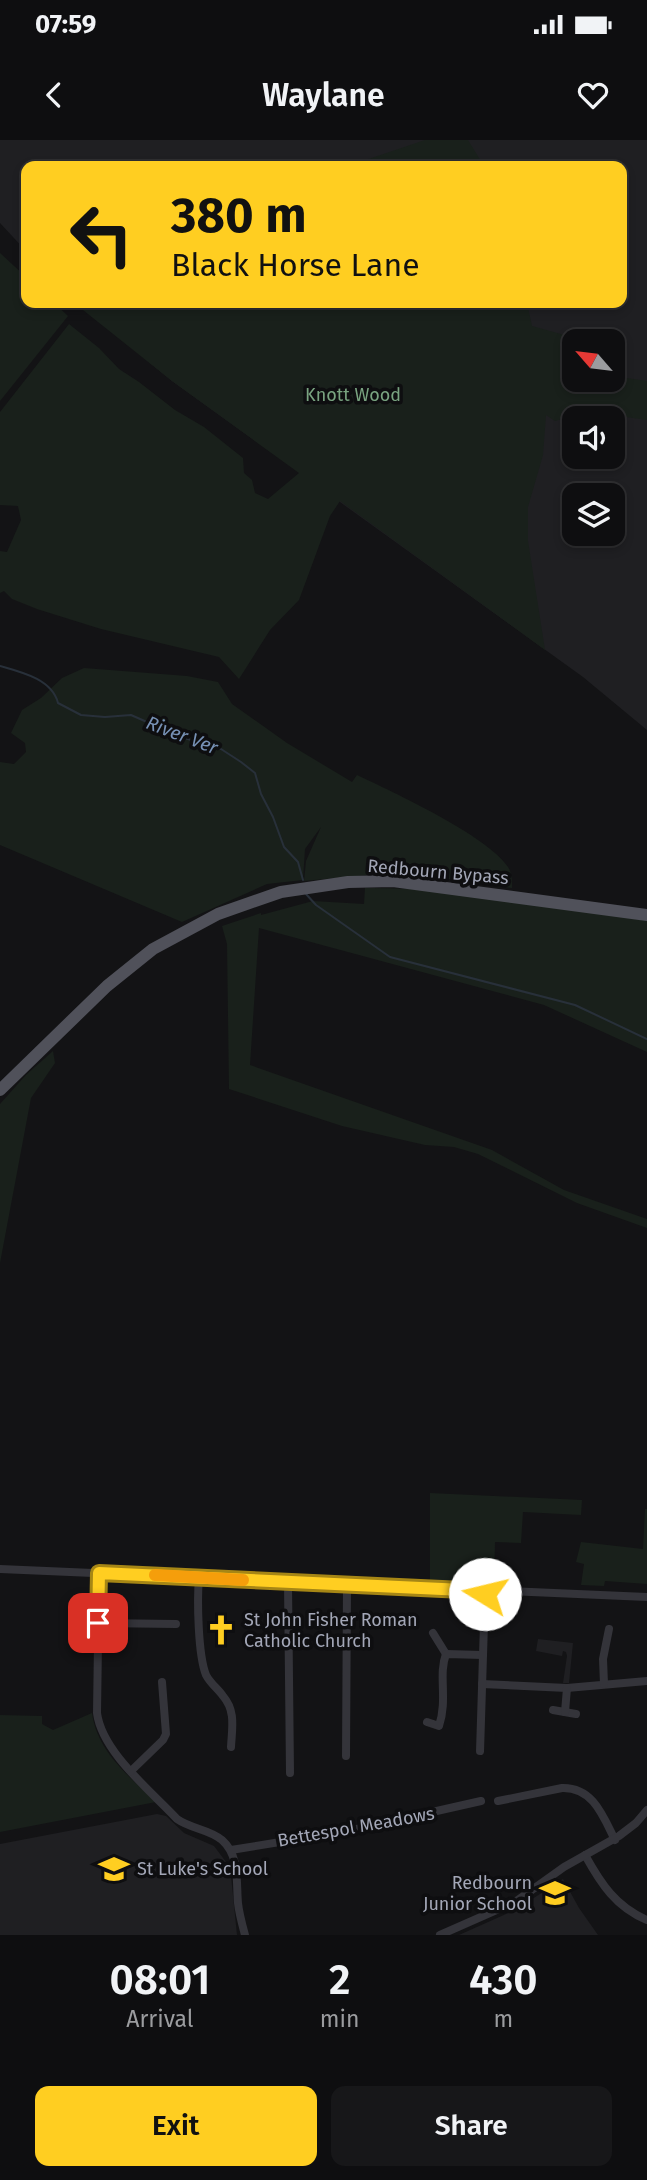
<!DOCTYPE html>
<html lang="en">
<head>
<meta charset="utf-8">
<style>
  :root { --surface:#0e0e10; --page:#171719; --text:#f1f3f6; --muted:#9b9c9f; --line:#2e2e30; --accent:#ffce21 }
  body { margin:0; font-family:"Fira Sans",sans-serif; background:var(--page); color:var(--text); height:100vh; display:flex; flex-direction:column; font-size:26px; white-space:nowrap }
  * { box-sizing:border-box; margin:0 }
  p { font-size:23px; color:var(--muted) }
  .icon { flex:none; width:38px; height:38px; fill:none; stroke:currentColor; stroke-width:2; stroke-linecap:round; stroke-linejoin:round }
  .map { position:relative; height:1795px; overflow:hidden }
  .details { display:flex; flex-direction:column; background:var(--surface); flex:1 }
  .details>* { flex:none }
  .hud { position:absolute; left:21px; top:21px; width:606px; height:147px; border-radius:14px; box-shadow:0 4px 10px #0003,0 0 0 2px var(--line); background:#ffce21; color:#111; overflow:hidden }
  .needle { width:46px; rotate:298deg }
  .tools { position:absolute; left:562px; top:189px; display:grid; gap:14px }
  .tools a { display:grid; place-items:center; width:63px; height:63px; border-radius:14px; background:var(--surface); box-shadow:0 4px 10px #0003,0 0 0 2px var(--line); font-size:35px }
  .pin { position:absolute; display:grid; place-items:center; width:60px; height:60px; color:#fff; margin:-30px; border-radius:14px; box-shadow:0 4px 10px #0006 }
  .me { position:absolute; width:77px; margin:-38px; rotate:279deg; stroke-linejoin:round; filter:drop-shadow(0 0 5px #0008) }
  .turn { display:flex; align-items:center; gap:24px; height:147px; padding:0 35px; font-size:32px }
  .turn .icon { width:91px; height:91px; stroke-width:2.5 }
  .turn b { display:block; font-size:49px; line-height:60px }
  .eta { display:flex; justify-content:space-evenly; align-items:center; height:119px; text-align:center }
  .eta b { font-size:42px; font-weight:600; line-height:49px }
  .primary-button { display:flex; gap:14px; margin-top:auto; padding:14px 35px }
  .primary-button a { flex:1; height:80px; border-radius:14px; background:var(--accent); color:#111; font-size:28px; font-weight:600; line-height:80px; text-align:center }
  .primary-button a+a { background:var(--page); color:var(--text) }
  .status { display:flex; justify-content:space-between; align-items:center; height:49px; padding:0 35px; background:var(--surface); direction:ltr }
  .status svg { height:19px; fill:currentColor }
  header { display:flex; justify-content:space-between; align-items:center; height:91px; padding:0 35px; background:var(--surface); font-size:32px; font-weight:600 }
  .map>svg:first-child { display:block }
  .built { fill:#1f1f22; fill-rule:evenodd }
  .green { fill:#19201b }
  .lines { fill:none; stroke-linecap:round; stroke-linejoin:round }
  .stream { stroke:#28303a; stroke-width:2 }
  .minor { stroke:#34343a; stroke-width:8 }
  .primary { stroke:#50515a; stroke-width:12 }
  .route-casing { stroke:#a68615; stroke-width:18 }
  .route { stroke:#ffce21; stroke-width:12 }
  .slow { stroke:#f59e0b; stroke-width:12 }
  .labels { text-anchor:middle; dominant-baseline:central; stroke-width:7; stroke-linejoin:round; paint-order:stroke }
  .park-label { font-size:18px; fill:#79a380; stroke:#0e0e10 }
  .street-label { font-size:18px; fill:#a3a7b7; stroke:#0e0e10 }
  .poi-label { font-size:18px; fill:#a3a7b7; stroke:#0e0e10; text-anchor:start }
  .water-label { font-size:19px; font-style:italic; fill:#7791b5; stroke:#0e0e10 }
</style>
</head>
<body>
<div class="status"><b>07:59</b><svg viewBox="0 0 49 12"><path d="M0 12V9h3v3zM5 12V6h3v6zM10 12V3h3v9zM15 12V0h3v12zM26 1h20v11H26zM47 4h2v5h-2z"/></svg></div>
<header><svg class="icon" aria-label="back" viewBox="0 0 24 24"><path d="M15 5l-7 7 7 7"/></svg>Waylane<svg class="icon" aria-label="heart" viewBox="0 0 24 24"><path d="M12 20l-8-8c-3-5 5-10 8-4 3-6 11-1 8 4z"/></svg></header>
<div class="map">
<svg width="647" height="1795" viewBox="0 0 647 1795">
  <rect width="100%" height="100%" fill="#131315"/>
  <g class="built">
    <path d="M0 0H647V590L583 537 172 241 77 163H621V26H26V111L0 83ZM574 201H612V240H574ZM574 278H612V317H574ZM574 355H612V394H574Z"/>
    <path d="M538 1499 573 1503 569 1543H563L567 1516 566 1512 563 1511 562 1516 536 1511Z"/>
    <path d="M157 1674 166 1676 184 1693 214 1706 226 1722 231 1736 237 1795H0V1704Z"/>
    <path d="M563 1739 579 1768 598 1795H459L517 1769Z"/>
  </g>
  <g class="green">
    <path d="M425 0H468L484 26H348Z"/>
    <path d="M0 113 26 137V163H54L68 176 0 261Z"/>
    <path d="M89 163H527L532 186 586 201H574V240H612L613 236 647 241V280L591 272 555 281 546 275 543 315 528 367V401L545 510 340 361 330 376 299 460 270 490 239 539 219 517 101 489 37 469 12 459 4 451 0 453V411L7 412 21 380 18 366 0 365V272L69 184 99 208 119 229 139 242 175 270 204 287 243 318 244 333 252 340 255 353 268 359 299 333 172 241 83 170Z"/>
    <path d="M84 528 187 536 218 542 232 564 287 603 352 642 357 635C393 652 488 696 508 727 512 733 512 741 512 748L449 739 378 734 304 741 306 721 321 687 305 709 303 740 267 744 182 782 0 705V622L14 624 26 612 25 603 11 593 22 570 41 558 62 538Z"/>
    <path d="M365 748C459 747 554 766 647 781V912L544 865 259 788 250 925 492 1010 564 1050 647 1079V1088L577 1063 478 1014 454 1007 425 1005 342 986 229 949 227 804 222 786 261 773V775L313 761 364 764Z"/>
    <path d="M53 911 55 923 31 958 0 1123V964L26 935Z"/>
    <path d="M430 1353 582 1360 581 1375 523 1372 521 1403 495 1402 494 1443 430 1440Z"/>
    <path d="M645 1369H647V1444L605 1441 604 1446 581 1445 584 1424 576 1422 581 1402 643 1409Z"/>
    <path d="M92 1573C97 1612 130 1637 156 1662L0 1692V1575L42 1576V1584L53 1590Z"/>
  </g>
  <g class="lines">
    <g class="stream">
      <path d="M0 526C21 532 52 539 58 563L81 575 105 577 131 575 181 597 221 609 241 622 255 633 261 654 273 677 284 707 298 722 303 740"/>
      <path d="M306 754 316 765 390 817 575 865 647 899"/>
    </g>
    <g class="minor">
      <path d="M0 1429 647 1457"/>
      <path d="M99 1433 97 1573C102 1612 151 1651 177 1679 191 1689 209 1689 222 1700 240 1716 236 1741 238 1763 239 1773 242 1784 245 1795"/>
      <path d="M199 1438C197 1460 198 1515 206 1535 210 1543 218 1549 223 1556 236 1571 232 1588 231 1607"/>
      <path d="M288 1443 290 1633"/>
      <path d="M98 1483 176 1484"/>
      <path d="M433 1493 446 1514"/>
      <path d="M482 1544 567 1548 647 1541"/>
      <path d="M604 1544 603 1519 609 1489"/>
      <path d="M553 1570 576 1574"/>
      <path d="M565 1572 567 1548"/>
      <path d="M427 1582 439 1586C448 1559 438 1535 446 1514L483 1515"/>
      <path d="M480 1611 485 1451"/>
      <path d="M346 1616 347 1445"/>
      <path d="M131 1631 163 1600 166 1594 162 1542"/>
      <path d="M498 1661 562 1648C593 1647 603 1676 615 1700"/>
      <path d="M231 1710 348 1691 481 1661"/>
      <path d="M585 1715C601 1744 616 1767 647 1780"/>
      <path d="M440 1795 515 1762 564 1727 619 1696 636 1683 647 1670"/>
    </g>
    <path class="primary" d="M0 950 107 846 153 809 218 774 281 752 348 742 393 741 647 775"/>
  </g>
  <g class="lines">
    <g class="route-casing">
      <path id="route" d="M98 1483 99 1433 485 1451V1454"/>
    </g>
    <use href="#route" class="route"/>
    <path class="slow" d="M155 1435 243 1440"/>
  </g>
  <defs>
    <g id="church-bare" transform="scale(2.415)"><path d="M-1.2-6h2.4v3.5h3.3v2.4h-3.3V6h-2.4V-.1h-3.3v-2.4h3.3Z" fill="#ffce21" stroke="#0e0e10" stroke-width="2.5" paint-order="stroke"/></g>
    <g id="school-bare" transform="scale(2.415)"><path d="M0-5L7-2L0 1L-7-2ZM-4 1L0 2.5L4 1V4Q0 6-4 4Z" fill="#ffce21" stroke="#0e0e10" stroke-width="2.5" paint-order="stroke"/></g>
  </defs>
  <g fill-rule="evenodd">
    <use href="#church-bare" x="221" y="1490"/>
    <use href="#school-bare" x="114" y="1729"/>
    <use href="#school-bare" x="555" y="1753"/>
  </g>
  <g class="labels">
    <g class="park-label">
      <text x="353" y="255">Knott Wood</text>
    </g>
    <g class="street-label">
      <text transform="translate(438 732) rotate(5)">Redbourn Bypass</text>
      <text transform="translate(356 1687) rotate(-10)">Bettespol Meadows</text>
    </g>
    <g class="poi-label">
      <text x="244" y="1480">St John Fisher Roman<tspan x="244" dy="21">Catholic Church</tspan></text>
      <text x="137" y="1729">St Luke's School</text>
      <text x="532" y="1743" text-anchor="end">Redbourn<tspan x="532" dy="21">Junior School</tspan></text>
    </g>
    <g class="water-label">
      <text transform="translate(182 595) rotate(21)">River Ver</text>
    </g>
  </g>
</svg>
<div class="tools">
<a><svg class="needle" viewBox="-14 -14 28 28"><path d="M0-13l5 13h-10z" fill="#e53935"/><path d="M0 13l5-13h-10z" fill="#9b9c9f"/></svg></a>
<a><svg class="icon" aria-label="sound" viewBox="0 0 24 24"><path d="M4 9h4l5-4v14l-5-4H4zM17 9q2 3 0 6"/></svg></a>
<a><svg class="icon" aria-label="layers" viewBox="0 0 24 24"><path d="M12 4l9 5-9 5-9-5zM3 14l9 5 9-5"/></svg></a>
</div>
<div class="pin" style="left:98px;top:1483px;background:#d93025"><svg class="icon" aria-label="arrive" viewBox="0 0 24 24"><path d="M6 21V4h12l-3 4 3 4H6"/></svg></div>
<svg class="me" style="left:485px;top:1454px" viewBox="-20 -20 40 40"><circle r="19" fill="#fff"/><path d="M0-13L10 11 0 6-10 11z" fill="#ffce21"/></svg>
<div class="hud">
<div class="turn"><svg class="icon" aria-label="left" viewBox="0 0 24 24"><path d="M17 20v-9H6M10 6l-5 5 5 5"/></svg><div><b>380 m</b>Black Horse Lane</div></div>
</div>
</div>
<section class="details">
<div class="eta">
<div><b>08:01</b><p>Arrival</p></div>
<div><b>2</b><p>min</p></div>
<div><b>430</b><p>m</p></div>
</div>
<div class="primary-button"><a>Exit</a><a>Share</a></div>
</section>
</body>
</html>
